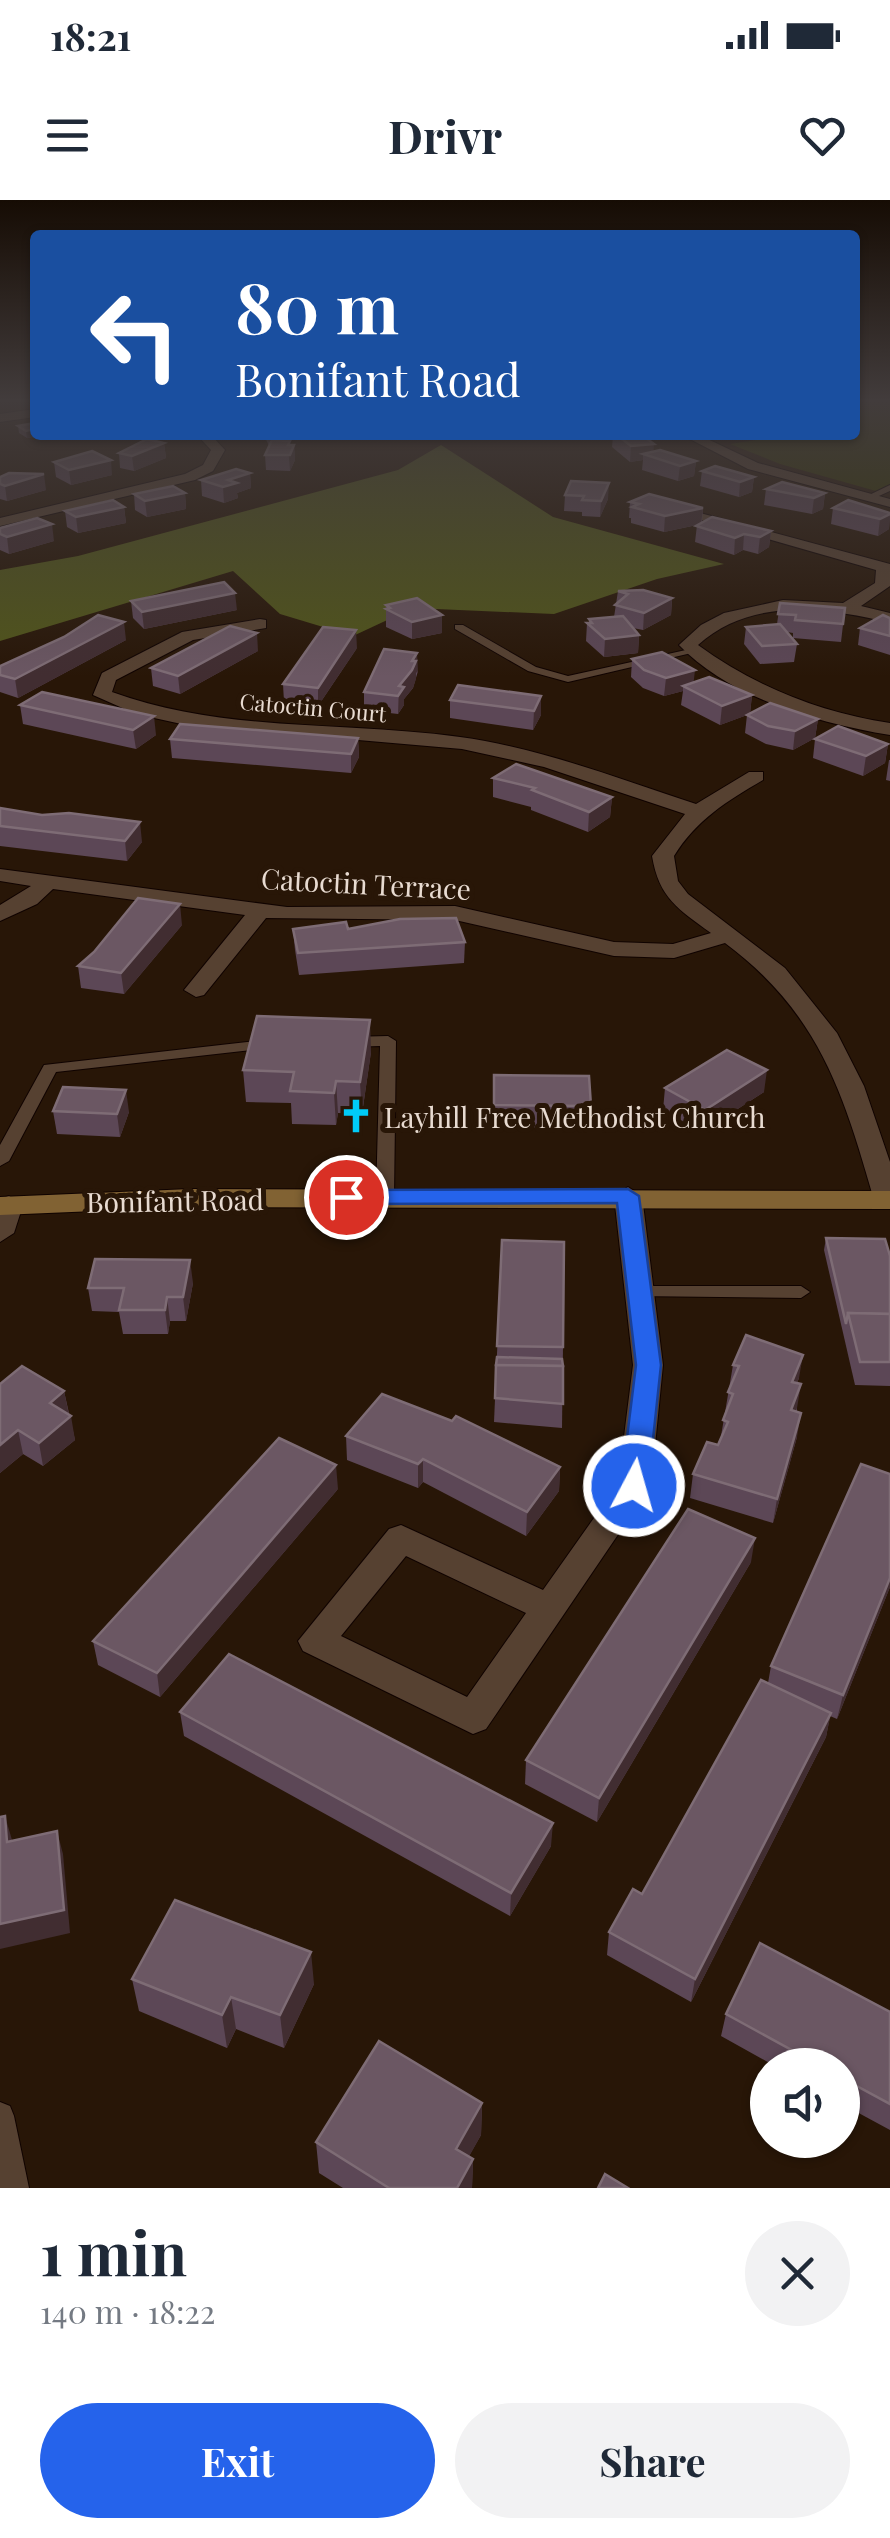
<!DOCTYPE html>
<html lang="en">
<head>
<meta charset="utf-8">
<style>
  :root { --surface:#fff; --page:#f2f2f3; --text:#1f2937; --muted:#747a83; --accent:#2563eb }
  body { margin:0; font-family:"Playfair Display",serif; background:var(--page); color:var(--text); height:100vh; display:flex; flex-direction:column; font-size:38px; white-space:nowrap }
  * { box-sizing:border-box; margin:0 }
  p { font-size:32px; color:var(--muted) }
  .icon { flex:none; width:55px; height:55px; fill:none; stroke:currentColor; stroke-width:2; stroke-linecap:round; stroke-linejoin:round }
  .map { position:relative; height:1988px; overflow:hidden }
  .sheet { display:flex; flex-direction:column; background:var(--surface); flex:1 }
  .sheet>* { flex:none }
  .hud { position:absolute; left:30px; top:30px; width:830px; height:210px; border-radius:10px; box-shadow:0 2px 8px #0004; background:#1a4fa0; color:#fff; overflow:hidden }
  .controls { position:absolute; left:750px; top:1848px; display:grid; gap:20px }
  .controls a { display:grid; place-items:center; width:110px; height:110px; border-radius:50%; background:var(--surface); box-shadow:0 2px 8px #0004; font-size:50px }
  .pin { position:absolute; display:grid; place-items:center; width:85px; height:85px; color:#fff; margin:-42px; border:5px solid #fff; border-radius:50%; box-shadow:0 2px 10px #0007 }
  .me { position:absolute; width:110px; margin:-55px; rotate:6deg; stroke-linejoin:round; filter:drop-shadow(0 0 8px #0008) }
  .turn { display:flex; align-items:center; gap:35px; height:210px; padding:0 40px; font-size:45px }
  .turn .icon { width:130px; height:130px; stroke-width:2.5 }
  .turn b { display:block; font-size:70px; line-height:85px }
  .round { display:grid; place-items:center; flex:none; width:105px; height:105px; border-radius:52px; background:var(--page) }
  .summary { display:flex; align-items:center; justify-content:space-between; height:170px; padding:0 40px }
  h1 { font-size:60px; font-weight:700; line-height:75px }
  .cta { display:flex; gap:20px; margin-top:auto; padding:20px 40px }
  .cta a { flex:1; height:115px; border-radius:60px; background:var(--accent); color:#fff; font-size:40px; font-weight:700; line-height:115px; text-align:center }
  .cta a+a { background:var(--page); color:var(--text) }
  .status { display:flex; justify-content:space-between; align-items:center; height:70px; padding:0 50px; background:var(--surface); direction:ltr }
  .status svg { height:28px; fill:currentColor }
  header { display:flex; justify-content:space-between; align-items:center; height:130px; padding:0 40px; background:var(--surface); font-size:45px; font-weight:700 }
  .map>svg:first-child { display:block }
  .green { fill:#333501 }
  .forest { fill:#51551a }
  .lines { fill:none; stroke-linecap:round; stroke-linejoin:round }
  .service-casing { stroke:#100300; stroke-width:2 }
  .minor-casing { stroke:#100300; stroke-width:2 }
  .secondary-casing { stroke:#100300; stroke-width:2 }
  .service { fill:#564131; fill-rule:evenodd }
  .minor { fill:#564131; fill-rule:evenodd }
  .secondary { fill:#816233; fill-rule:evenodd }
  .wall { fill:#5c4756 }
  .shaded-wall { fill:#412d31 }
  .building { fill:#6b5763; stroke:#7e6c75; stroke-width:2.5 }
  .route { fill:#2563eb; stroke:#184099; stroke-width:2.5 }
  .labels { text-anchor:middle; dominant-baseline:central; stroke-width:10; stroke-linejoin:round; paint-order:stroke }
  .far-street-label { font-size:22px; fill:#e8dbd1; stroke:#281607 }
  .street-label { font-size:28px; fill:#e8dbd1; stroke:#281607 }
  .poi-label { font-size:28px; fill:#e8dbd1; stroke:#281607; text-anchor:start }
</style>
</head>
<body>
<div class="status"><b>18:21</b><svg viewBox="0 0 49 12"><path d="M0 12V9h3v3zM5 12V6h3v6zM10 12V3h3v9zM15 12V0h3v12zM26 1h20v11H26zM47 4h2v5h-2z"/></svg></div>
<header><svg class="icon" aria-label="menu" viewBox="0 0 24 24"><path d="M4 6h16M4 12h16M4 18h16"/></svg>Drivr<svg class="icon" aria-label="heart" viewBox="0 0 24 24"><path d="M12 20l-8-8c-3-5 5-10 8-4 3-6 11-1 8 4z"/></svg></header>
<div class="map">
<svg width="890" height="1988" viewBox="0 0 890 1988">
  <rect width="100%" height="100%" fill="#281607"/>
  <path class="green" d="M855 199H890V290L883 293 780 264 730 244 787 235H855Z"/>
  <path class="forest" d="M441 245 553 317 724 364 657 379 554 414 413 408 353 436 280 414 233 371 0 441V370L78 356 398 270Z"/>
  <g class="lines">
    <g class="service-casing">
      <g id="service">
        <path d="M890 285V291L870 300 865 297Z"/>
        <path d="M455 425H463L536 467 568 476 695 448 700 451 568 482 528 471 455 429Z"/>
        <path d="M388 836 396 841 394 997 385 1003 376 997 380 846 349 847 341 842 349 837Z"/>
        <path d="M273 839 281 844 279 847 56 872 9 961 0 966V945L44 865Z"/>
        <path d="M640 1086H801L810 1092 801 1098 633 1096 631 1092 633 1088Z"/>
        <path d="M0 1902 10 1906 14 1916 29 1988H0Z"/>
      </g>
    </g>
    <g class="minor-casing">
      <g id="minor">
        <path d="M35 209V217L0 222V214Z"/>
        <path d="M197 235H211L225 250 213 271 195 280 0 326V318L185 274 203 265 211 250Z"/>
        <path d="M682 235H699L758 263 890 299V307L748 269Z"/>
        <path d="M663 303 890 364V386L861 406 890 413V423C826 407 751 397 698 445 754 486 821 513 890 523V535C821 524 729 498 679 445L701 425 724 413 783 400 843 403 875 383 876 370 663 309Z"/>
        <path d="M260 419 266 420V428L193 440 116 480 112 492C225 533 343 521 460 537 541 548 619 579 696 604L749 572H763V580C727 601 696 620 674 656L678 681 688 694 785 768 837 833 864 886 890 962V1008L878 1006 874 1000C843 892 819 813 725 743L674 758 614 756 455 720 266 718 204 795 196 797 184 790 245 715 53 689 37 704 0 721V705L31 686 0 681V669L287 707 455 706 614 742 673 744 711 733C678 709 659 698 652 656L685 614 544 567 462 549 186 525 136 514 93 495 102 473 182 432Z"/>
        <path d="M628 987 642 996 663 1165 651 1286 486 1529 473 1534 303 1451 298 1441 389 1329 401 1325 543 1390 618 1284 633 1165 614 996ZM406 1356 526 1413 467 1497 341 1436Z"/>
        <path d="M9 996 23 1005 14 1033 0 1042V999Z"/>
      </g>
    </g>
    <g class="secondary-casing">
      <path id="secondary" d="M191 989 890 991V1009L191 1007 0 1015V997Z"/>
    </g>
    <use href="#service" class="service"/>
    <use href="#minor" class="minor"/>
    <use href="#secondary" class="secondary"/>
  </g>
  <g class="wall">
    <path d="M18 226 35 235H48L27 238 19 233Z"/>
    <path d="M264 235H290V245H294L295 260 290 271 266 270 265 255 269 246Z"/>
    <path d="M613 235H642L653 251 696 261 694 276 678 281 642 270 643 260 630 262 612 247Z"/>
    <path d="M164 243 166 258 134 271 120 268 119 253Z"/>
    <path d="M54 262 112 275 71 285 56 277Z"/>
    <path d="M702 271 754 277 752 292 739 297 700 286Z"/>
    <path d="M250 273 251 288 237 293 238 298 224 303 202 296 201 280Z"/>
    <path d="M0 277 46 290 7 301 0 299Z"/>
    <path d="M766 289 825 293 823 309 812 314 764 305Z"/>
    <path d="M185 293 186 309 147 317 135 310 134 294Z"/>
    <path d="M565 295 608 299 600 317 582 316V312L564 311Z"/>
    <path d="M630 302 703 308 702 323 771 331 769 347 758 354 743 350 734 355 695 342 697 325 664 332 631 323V318H629Z"/>
    <path d="M124 307 126 323 78 333 67 327 65 311Z"/>
    <path d="M833 308 890 313 889 329 878 336 831 324Z"/>
    <path d="M0 328 54 341 9 354 0 350Z"/>
    <path d="M618 391 672 398 671 415 643 430 633 428 639 435 638 453 604 457 586 441 587 423H589V419L614 417Z"/>
    <path d="M131 401 237 410 144 429 133 418Z"/>
    <path d="M780 403 845 408 841 442 793 438V433L787 432 797 444 794 462 760 464 744 444 746 427 777 424Z"/>
    <path d="M386 405 442 415V433L412 439 386 427Z"/>
    <path d="M890 418V455L858 445 860 428Z"/>
    <path d="M64 437 126 440 18 498 0 492V466Z"/>
    <path d="M357 448 318 506 284 502 283 484Z"/>
    <path d="M258 451 180 494 153 486 151 468Z"/>
    <path d="M632 459 694 483 752 495 750 513 818 519 815 538 793 550 766 544 745 533 747 515 720 525 681 505 683 491 664 496 643 488 631 477Z"/>
    <path d="M418 471 413 488 404 499V505L398 514 364 510V492Z"/>
    <path d="M541 496V515L533 530 450 518V500Z"/>
    <path d="M20 505 156 535 136 549 23 524Z"/>
    <path d="M358 538 359 557 351 573 172 558 170 539Z"/>
    <path d="M815 539 888 544 885 563 863 576 813 558Z"/>
    <path d="M889 560H890V581L886 580Z"/>
    <path d="M493 578 612 597 610 617 588 632 531 610V607L493 597Z"/>
    <path d="M0 608 42 615 142 642 127 661 0 646Z"/>
    <path d="M182 725 124 794 81 788 78 766Z"/>
    <path d="M293 729H348L465 742 464 763 299 775 295 750Z"/>
    <path d="M371 852 362 914 338 913 336 925 292 924 291 903 246 902 243 870Z"/>
    <path d="M494 875 591 906 590 928 493 927Z"/>
    <path d="M665 888 764 892 702 932 663 910Z"/>
    <path d="M53 911 129 912 120 937 57 934Z"/>
    <path d="M826 1038 890 1056V1186L855 1185 824 1050Z"/>
    <path d="M502 1040 563 1147 562 1228 494 1222Z"/>
    <path d="M193 1083 186 1121H170L168 1134H123L119 1112 92 1111 88 1088Z"/>
    <path d="M733 1165 799 1178 797 1183V1237L773 1323 690 1298 693 1274 720 1242Z"/>
    <path d="M0 1184 64 1191 75 1240 43 1266 23 1254 0 1273Z"/>
    <path d="M346 1236 560 1267 559 1291 526 1336 423 1282 418 1288 347 1260Z"/>
    <path d="M890 1274V1387L837 1519 830 1516 826 1537 691 1802 607 1755 609 1732 642 1694 768 1483 771 1466Z"/>
    <path d="M338 1289 160 1497 98 1465 93 1441Z"/>
    <path d="M751 1362 597 1622 525 1584 526 1560Z"/>
    <path d="M180 1512 551 1646 510 1716 184 1536Z"/>
    <path d="M132 1779 314 1784 284 1848 236 1829 227 1848 139 1811Z"/>
    <path d="M890 1812V1930L842 1904V1865H773L721 1836 726 1814Z"/>
    <path d="M482 1903 481 1935 469 1956 473 1959 472 1988H343L319 1973 316 1942Z"/>
  </g>
  <g class="shaded-wall">
    <path d="M35 229V235H48L27 238 26 231Z"/>
    <path d="M290 241 291 253 294 245 295 260 290 271 288 245Z"/>
    <path d="M164 243 166 258 134 271 132 256Z"/>
    <path d="M654 244 653 257 643 254V260L630 262 631 246Z"/>
    <path d="M111 260 112 275 71 285 69 270Z"/>
    <path d="M696 261 694 276 678 281 680 266Z"/>
    <path d="M250 273 251 288 237 293 238 298 224 303 223 287 228 280Z"/>
    <path d="M44 274 46 290 7 301 5 286Z"/>
    <path d="M754 277 752 292 739 297 740 282Z"/>
    <path d="M609 283 608 299 600 317 601 301Z"/>
    <path d="M185 293 186 309 147 317 145 301Z"/>
    <path d="M825 293 823 309 812 314 814 298Z"/>
    <path d="M124 307 126 323 78 333 76 317Z"/>
    <path d="M703 308 701 324 664 332 665 316Z"/>
    <path d="M890 314 889 329 878 336 880 319Z"/>
    <path d="M52 324 54 341 9 354 7 337Z"/>
    <path d="M771 331 769 347 758 354 760 337Z"/>
    <path d="M744 334 743 350 734 355 735 338Z"/>
    <path d="M235 393 237 410 144 429 142 412Z"/>
    <path d="M672 398 671 415 643 430 644 413Z"/>
    <path d="M442 415V433L412 439V422Z"/>
    <path d="M124 422 126 440 18 498 15 479Z"/>
    <path d="M356 430 357 448 318 506V488Z"/>
    <path d="M257 433 258 451 180 494 178 476Z"/>
    <path d="M639 435 638 453 604 457 605 439Z"/>
    <path d="M417 453 418 471 416 473V479L413 488 404 499V505L398 514 399 486Z"/>
    <path d="M695 470 693 488 683 486V491L664 496 666 478Z"/>
    <path d="M752 495 750 514 720 525 722 506Z"/>
    <path d="M541 496V515L533 530 534 511Z"/>
    <path d="M154 516 156 535 136 549 133 530Z"/>
    <path d="M818 519 815 538 793 550 795 531Z"/>
    <path d="M358 538 359 557 351 573V554Z"/>
    <path d="M888 544 885 563 863 576 866 556Z"/>
    <path d="M612 597 610 617 588 632 589 612Z"/>
    <path d="M140 622 142 642 127 661 125 641Z"/>
    <path d="M180 704 182 725 124 794 121 773Z"/>
    <path d="M370 820 371 852 362 914 360 882Z"/>
    <path d="M767 870 764 892 702 932 705 910Z"/>
    <path d="M336 881 338 913 336 925 334 893Z"/>
    <path d="M126 890 129 912 120 937 117 914Z"/>
    <path d="M190 1060 193 1083 186 1121 183 1097Z"/>
    <path d="M167 1097 170 1121 168 1134 165 1110Z"/>
    <path d="M803 1155 799 1178 788 1206 792 1182Z"/>
    <path d="M801 1184 797 1208 787 1234 791 1210Z"/>
    <path d="M64 1191 69 1215 50 1203Z"/>
    <path d="M801 1213 797 1237 773 1323 777 1299Z"/>
    <path d="M71 1216 75 1240 43 1266 39 1243Z"/>
    <path d="M18 1230 23 1254 0 1273V1245Z"/>
    <path d="M423 1259V1282L418 1288V1264Z"/>
    <path d="M336 1265 338 1289 160 1497 157 1473Z"/>
    <path d="M560 1267 559 1291 526 1336 527 1312Z"/>
    <path d="M755 1338 751 1362 597 1622 599 1598Z"/>
    <path d="M890 1378V1387L837 1519 843 1495Z"/>
    <path d="M831 1513 826 1537 691 1802 695 1779Z"/>
    <path d="M5 1616 12 1640 13 1665 7 1642Z"/>
    <path d="M553 1623 551 1646 510 1716 511 1693Z"/>
    <path d="M57 1631 63 1654 70 1733 0 1749V1724Z"/>
    <path d="M311 1752 314 1784 284 1848 280 1815Z"/>
    <path d="M231 1797 236 1829 227 1848 222 1815Z"/>
    <path d="M482 1903 481 1935 456 1980V1949Z"/>
    <path d="M473 1959 472 1988H457Z"/>
  </g>
  <g class="building">
    <path d="M35 223V229L26 231 18 226Z"/>
    <path d="M617 235H642L654 244 631 246Z"/>
    <path d="M147 239 164 243 132 256 119 253Z"/>
    <path d="M272 240 290 241 288 245H294L290 255H265Z"/>
    <path d="M660 250 696 261 680 266 643 254Z"/>
    <path d="M92 251 111 260 69 270 54 262Z"/>
    <path d="M715 266 754 277 740 282 702 271Z"/>
    <path d="M236 269 250 273 228 280 237 283 223 287 201 280Z"/>
    <path d="M9 273 44 274 5 286 0 284V277Z"/>
    <path d="M571 281 609 283 601 301 582 300 584 296 565 295Z"/>
    <path d="M782 282 825 293 814 298 766 289Z"/>
    <path d="M173 286 185 293 145 301 134 294Z"/>
    <path d="M649 294 703 308 665 316 632 307 639 304 630 302Z"/>
    <path d="M113 300 124 307 76 317 65 311Z"/>
    <path d="M848 300 890 313V314L880 319 833 308Z"/>
    <path d="M712 317 771 331 760 337 744 334 735 338 696 326Z"/>
    <path d="M37 318 52 324 7 337 0 334V328Z"/>
    <path d="M224 382 235 393 142 412 131 401Z"/>
    <path d="M643 390 672 398 644 413 615 405 628 394 618 391Z"/>
    <path d="M417 398 442 415 412 422 386 409 390 408 386 405Z"/>
    <path d="M780 403 845 408 843 424 795 420 796 415 778 414Z"/>
    <path d="M98 415 124 422 15 479 0 475V466L64 437Z"/>
    <path d="M883 415 890 418V436L860 428Z"/>
    <path d="M623 416 639 435 605 439 587 423H592L589 419Z"/>
    <path d="M780 424 797 444 762 446 746 427Z"/>
    <path d="M230 426 257 433 178 476 151 468Z"/>
    <path d="M323 427 356 430 318 488 283 484Z"/>
    <path d="M384 449 417 453 412 461H416L412 470 399 486 404 487 398 496 364 492Z"/>
    <path d="M662 452 695 470 666 478 644 470 632 459Z"/>
    <path d="M709 477 752 495 722 506 683 486Z"/>
    <path d="M458 485 541 496 534 511 450 500Z"/>
    <path d="M42 492 154 516 133 530 20 505Z"/>
    <path d="M770 503 818 519 795 531 768 526 747 515Z"/>
    <path d="M180 524 358 538 351 554 170 539Z"/>
    <path d="M838 526 888 544 866 556 815 539Z"/>
    <path d="M516 564 612 597 589 612 532 590 535 588 493 578Z"/>
    <path d="M0 608 42 615 69 613 140 622 125 641 0 626Z"/>
    <path d="M138 698 180 704 121 773 78 766 94 752Z"/>
    <path d="M456 718 465 742 298 753 293 729 346 722 348 729 400 719Z"/>
    <path d="M257 816 370 820 360 882 336 881 334 893 290 891 294 872 243 870Z"/>
    <path d="M727 850 767 870 705 910 665 888Z"/>
    <path d="M494 875 589 876 591 906 494 905Z"/>
    <path d="M63 887 126 890 117 914 53 911Z"/>
    <path d="M826 1038 885 1039 890 1056V1114L848 1113 846 1124Z"/>
    <path d="M502 1040 564 1042 563 1147 497 1146Z"/>
    <path d="M95 1059 190 1060 183 1097H167L165 1110H119L124 1088H88Z"/>
    <path d="M848 1113 890 1114V1162H860Z"/>
    <path d="M746 1135 803 1155 792 1182 801 1184 791 1210 801 1213 777 1299 693 1274 707 1242 718 1245 728 1222 723 1220 733 1194 728 1192 739 1166 733 1165Z"/>
    <path d="M497 1157 562 1159 563 1166 496 1165Z"/>
    <path d="M496 1165 563 1166V1204L495 1198Z"/>
    <path d="M22 1166 64 1191 50 1203 71 1216 39 1243 18 1230 0 1245V1184Z"/>
    <path d="M382 1194 452 1221 456 1216 560 1267 527 1312 423 1259 418 1264 346 1236Z"/>
    <path d="M279 1238 336 1265 157 1473 93 1441Z"/>
    <path d="M861 1264 890 1274V1378L843 1495 771 1466Z"/>
    <path d="M688 1309 755 1338 599 1598 526 1560Z"/>
    <path d="M229 1454 553 1623 511 1693 180 1512Z"/>
    <path d="M761 1480 831 1513 695 1779 609 1732 633 1689 642 1694Z"/>
    <path d="M5 1616 7 1642 57 1631 64 1710 0 1724V1617Z"/>
    <path d="M175 1700 311 1752 280 1815 231 1797 222 1815 132 1779Z"/>
    <path d="M760 1743 890 1812V1904L842 1878V1865H819L726 1814Z"/>
    <path d="M379 1841 482 1903 456 1949 473 1959 457 1988H389L316 1942Z"/>
    <path d="M605 1974 628 1988H598Z"/>
  </g>
  <linearGradient id="sky" x2="0" y2="1"><stop stop-color="#160c04"/><stop offset="0.42" stop-color="#423c3c"/><stop offset="1" stop-color="#423c3c" stop-opacity="0"/></linearGradient>
  <rect width="890" height="477" fill="url(#sky)"/>
  <path class="route" d="M628 989 639 996 661 1165 648 1286 634 1296 621 1286 636 1165 617 1003 346 1004 335 997 346 990Z"/>
  <defs>
    <g id="church-bare" transform="scale(2.7)"><path d="M-1.2-6h2.4v3.5h3.3v2.4h-3.3V6h-2.4V-.1h-3.3v-2.4h3.3Z" fill="#00cbf8" stroke="#281607" stroke-width="2.5" paint-order="stroke"/></g>
  </defs>
  <g fill-rule="evenodd">
    <use href="#church-bare" x="356" y="916"/>
  </g>
  <g class="labels">
    <g class="far-street-label">
      <text transform="translate(313 507) rotate(5)">Catoctin Court</text>
    </g>
    <g class="street-label">
      <text transform="translate(366 683) rotate(3)">Catoctin Terrace</text>
      <text transform="translate(175 1000) rotate(-1)">Bonifant Road</text>
    </g>
    <g class="poi-label">
      <text x="384" y="916">Layhill Free Methodist Church</text>
    </g>
  </g>
</svg>
<div class="controls">
<a><svg class="icon" aria-label="sound" viewBox="0 0 24 24"><path d="M4 9h4l5-4v14l-5-4H4zM17 9q2 3 0 6"/></svg></a>
</div>
<div class="pin" style="left:346px;top:997px;background:#d93025"><svg class="icon" aria-label="arrive" viewBox="0 0 24 24"><path d="M6 21V4h12l-3 4 3 4H6"/></svg></div>
<svg class="me" style="left:634px;top:1286px" viewBox="-20 -20 40 40"><circle r="17" fill="#2563eb" stroke="#fff" stroke-width="3"/><path d="M0-11L8 9 0 5-8 9z" fill="#fff"/></svg>
<div class="hud">
<div class="turn"><svg class="icon" aria-label="left" viewBox="0 0 24 24"><path d="M17 20v-9H6M10 6l-5 5 5 5"/></svg><div><b>80 m</b>Bonifant Road</div></div>
</div>
</div>
<section class="sheet">
<div class="summary"><div><h1>1 min</h1><p>140 m · 18:22</p></div><a class="round"><svg class="icon" aria-label="close" viewBox="0 0 24 24"><path d="M6 6l12 12M18 6L6 18"/></svg></a></div>
<div class="cta"><a>Exit</a><a>Share</a></div>
</section>
</body>
</html>
